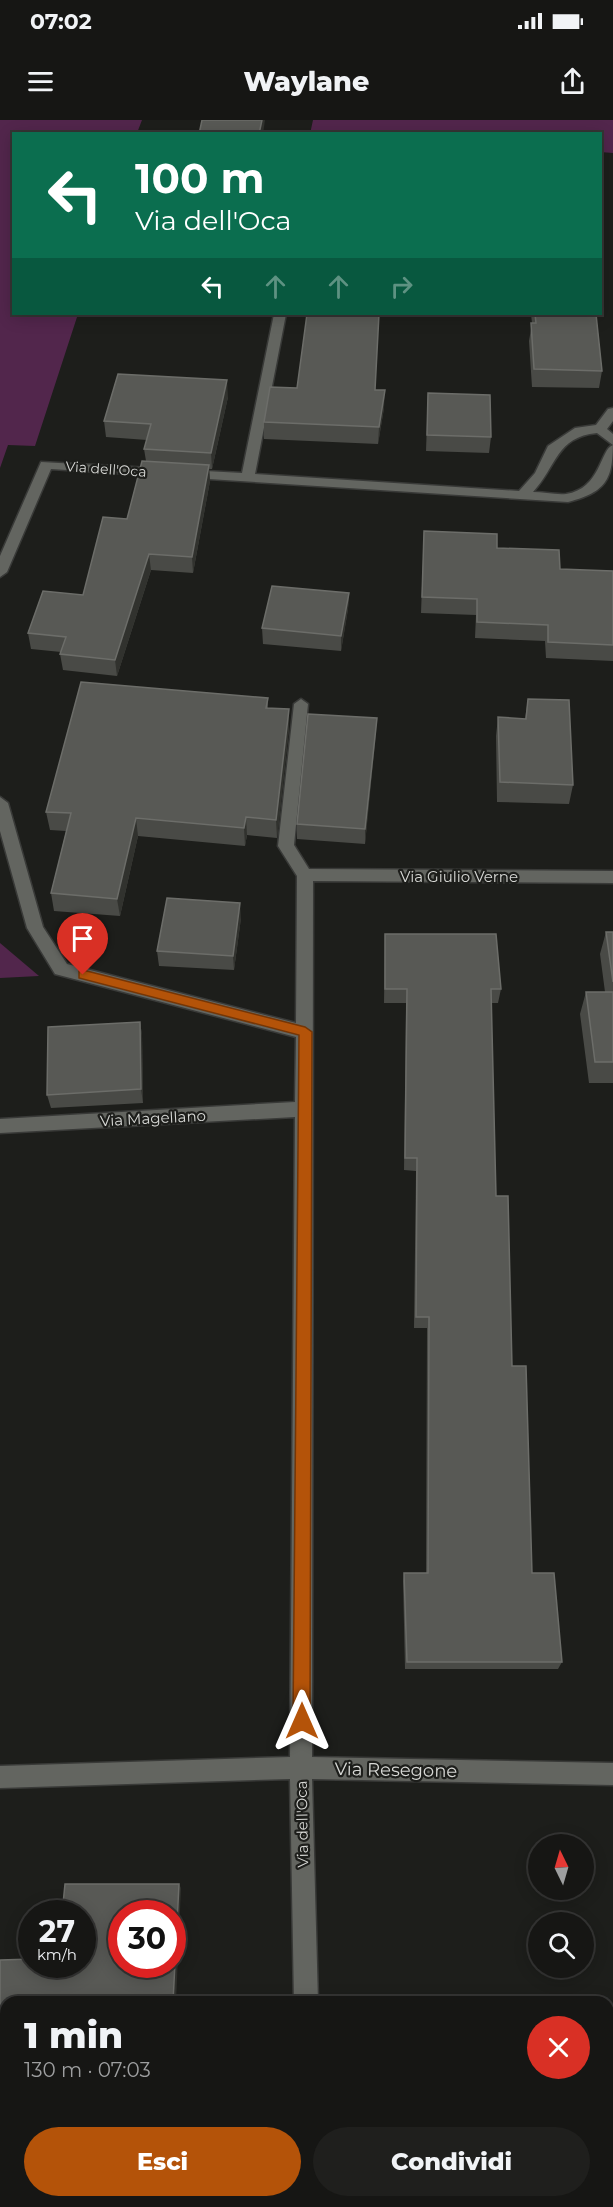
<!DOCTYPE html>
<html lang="it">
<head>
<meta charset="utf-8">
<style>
  :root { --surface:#161614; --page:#1f1f1d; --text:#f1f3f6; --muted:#9e9fa0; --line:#353534; --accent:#b45309 }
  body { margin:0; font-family:Montserrat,sans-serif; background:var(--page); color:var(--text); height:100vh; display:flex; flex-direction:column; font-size:22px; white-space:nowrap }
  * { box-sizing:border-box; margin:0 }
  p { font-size:20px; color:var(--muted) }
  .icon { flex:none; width:33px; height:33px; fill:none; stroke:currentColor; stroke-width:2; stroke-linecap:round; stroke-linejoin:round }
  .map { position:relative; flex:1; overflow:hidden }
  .side { position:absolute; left:0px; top:1876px; width:614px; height:212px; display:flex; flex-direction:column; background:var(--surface); border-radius:18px 18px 0 0; box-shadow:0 3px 15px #0003,0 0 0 2px var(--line) }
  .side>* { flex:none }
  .guide { position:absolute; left:12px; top:12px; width:590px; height:183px; border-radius:0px; box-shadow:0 3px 15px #0003,0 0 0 2px var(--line); background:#0b6e4f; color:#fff; overflow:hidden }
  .needle { width:39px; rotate:355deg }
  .fabs { position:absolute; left:528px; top:1714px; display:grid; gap:12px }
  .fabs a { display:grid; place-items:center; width:66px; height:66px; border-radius:50%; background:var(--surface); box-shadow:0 3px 15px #0003,0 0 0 2px var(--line); font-size:30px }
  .speed { position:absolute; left:18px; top:1780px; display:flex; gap:12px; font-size:30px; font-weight:700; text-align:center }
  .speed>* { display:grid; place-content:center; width:78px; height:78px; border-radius:50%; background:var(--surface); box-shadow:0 3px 15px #0003,0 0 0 2px var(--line); line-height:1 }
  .speed small { font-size:15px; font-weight:400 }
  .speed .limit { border:9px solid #d22; background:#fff; color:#111 }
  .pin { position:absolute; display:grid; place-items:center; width:51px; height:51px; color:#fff; margin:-62px -26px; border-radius:50% 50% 50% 0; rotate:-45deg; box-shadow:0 0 6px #0007 }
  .pin .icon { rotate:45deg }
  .me { position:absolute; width:66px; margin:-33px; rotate:0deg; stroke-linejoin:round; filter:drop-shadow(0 0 4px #0008) }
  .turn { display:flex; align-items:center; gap:21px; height:126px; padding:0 24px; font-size:27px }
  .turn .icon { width:78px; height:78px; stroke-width:2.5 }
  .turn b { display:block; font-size:42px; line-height:51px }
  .lanes { display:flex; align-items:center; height:57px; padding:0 24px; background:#0003; justify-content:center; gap:30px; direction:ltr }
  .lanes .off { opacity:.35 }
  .round { display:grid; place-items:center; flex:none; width:63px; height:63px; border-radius:32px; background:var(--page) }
  .head { display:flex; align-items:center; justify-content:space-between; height:102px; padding:0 24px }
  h1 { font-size:36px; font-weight:800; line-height:45px }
  .primary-button { display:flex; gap:12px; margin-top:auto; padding:12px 24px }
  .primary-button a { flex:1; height:69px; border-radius:36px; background:var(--accent); color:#fff; font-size:24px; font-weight:800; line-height:69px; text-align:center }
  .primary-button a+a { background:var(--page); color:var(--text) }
  .status { display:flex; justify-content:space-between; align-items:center; height:42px; padding:0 30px; background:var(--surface); direction:ltr }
  .status svg { height:16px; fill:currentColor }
  header { display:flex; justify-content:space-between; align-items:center; height:78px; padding:0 24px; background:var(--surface); font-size:27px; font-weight:800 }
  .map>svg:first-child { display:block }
  .green { fill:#52264c }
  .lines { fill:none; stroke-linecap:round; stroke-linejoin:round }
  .street-casing { stroke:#393a38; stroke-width:3 }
  .street { fill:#636560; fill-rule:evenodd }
  .wall { fill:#494a46 }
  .shaded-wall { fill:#31322e }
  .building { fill:#585955; stroke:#6c6d69; stroke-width:1.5; fill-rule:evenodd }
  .route { fill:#b45309; stroke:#753606; stroke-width:1.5 }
  .labels { text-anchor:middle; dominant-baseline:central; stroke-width:4.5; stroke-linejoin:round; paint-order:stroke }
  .far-street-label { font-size:14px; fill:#d7d8d5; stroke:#1d1e1b }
  .street-label { font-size:15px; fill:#d7d8d5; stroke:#1d1e1b }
  .near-street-label { font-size:18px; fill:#d7d8d5; stroke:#1d1e1b }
</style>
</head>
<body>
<div class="status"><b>07:02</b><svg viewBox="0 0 49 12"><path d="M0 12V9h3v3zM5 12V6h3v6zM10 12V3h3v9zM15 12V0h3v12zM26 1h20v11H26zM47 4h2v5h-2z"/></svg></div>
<header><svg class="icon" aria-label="menu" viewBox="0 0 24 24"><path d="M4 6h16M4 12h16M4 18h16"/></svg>Waylane<svg class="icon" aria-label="share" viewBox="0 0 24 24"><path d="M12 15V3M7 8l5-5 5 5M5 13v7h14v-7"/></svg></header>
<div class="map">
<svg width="613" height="2087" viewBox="0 0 613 2087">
  <rect width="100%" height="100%" fill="#1d1e1b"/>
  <g class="green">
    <path d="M0 0H142L137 13 14 14V194H78L35 326 8 325 0 348Z"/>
    <path d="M313 0H613V33L600 32V14H310Z"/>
    <path d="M0 823 39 856 0 858Z"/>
  </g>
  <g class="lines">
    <g class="street-casing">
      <g id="street">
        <path d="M274 194H286L255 354 519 371 535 353 548 326 575 308 596 305 608 289 613 288V301L607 309 613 314C613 354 612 371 568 382L51 349 7 452 0 457V436L41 342 242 353ZM597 313 613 325C600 329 601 369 566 374 556 375 543 372 533 372 557 346 556 317 597 313Z"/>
        <path d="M301 579 308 584 294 725 309 749 613 751V763L313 761 312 1637 613 1643V1665L312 1659 318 1882H294L290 1659 0 1668V1646L290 1637 295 997 0 1013V999L295 982 296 917 55 854 27 808 0 711V677L8 683 43 807 67 844 296 903 297 756 278 726 294 584Z"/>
        <rect x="297" y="2082" width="26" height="5"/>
      </g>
    </g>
    <use href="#street" class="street"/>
  </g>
  <g class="wall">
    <path d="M531 194H596L602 251 599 268 532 267 529 221 532 203Z"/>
    <path d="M297 268 375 270 384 288 378 324 264 319V302Z"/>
    <path d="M428 273 491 317 489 333 426 331Z"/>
    <path d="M228 277 212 349H209L210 361 193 453 151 450 117 556 63 550 60 534 61 532 31 529 28 513 83 475 127 399 146 341 144 329 147 320 106 317 104 301Z"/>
    <path d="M424 411 497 428 560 449 613 451V541L546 538 545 521 475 518 476 495 421 493Z"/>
    <path d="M349 473 348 489 341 531 263 524 262 508Z"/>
    <path d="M268 578V588L289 589V608L277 718 247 715 245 726 138 716 120 796 54 791 51 773 66 711 50 710 46 692Z"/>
    <path d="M528 579 573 665 569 684 497 682 496 616 498 597 525 599Z"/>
    <path d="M377 598 365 724 297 719V704Z"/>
    <path d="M241 798 234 850 159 846 157 831Z"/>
    <path d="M606 812H613V963H589L580 894 586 872H605L600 834Z"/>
    <path d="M385 814 501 869 498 883H491L496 1076 532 1453 562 1542 558 1549H405L403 1461 404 1453H426L427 1208H414L416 1051 404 1050 406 883H384Z"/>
    <path d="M140 902 142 915 143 983 51 988 47 975Z"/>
  </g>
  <g class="shaded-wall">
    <path d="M262 0H265L263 14H259Z"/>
    <path d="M227 260 228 277 212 349 211 333Z"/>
    <path d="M385 270 384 288 378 324 379 307Z"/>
    <path d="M209 345 210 361 193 453 192 437Z"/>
    <path d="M149 434 151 450 117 556 115 540Z"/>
    <path d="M349 473 348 489 341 531V516Z"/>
    <path d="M289 589V608L277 718 276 700Z"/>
    <path d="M377 598 376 614 365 724V709Z"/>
    <path d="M246 697 247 715 245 726 244 708Z"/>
    <path d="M136 698 138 716 120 796 117 779Z"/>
    <path d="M240 783 241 798 234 850 233 836Z"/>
    <path d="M140 902 142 915 143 983 141 969Z"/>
    <path d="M179 1764 181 1768 176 1882H173Z"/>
  </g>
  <g class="building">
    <path d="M202 0H262L259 14H199Z"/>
    <path d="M534 12 573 13V14H534Z"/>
    <path d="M307 194H379L375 270H385L379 307 264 302 270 267 297 268Z"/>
    <path d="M535 194H596L602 251 534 249 531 203H536Z"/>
    <path d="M118 254 227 260 211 333 144 329 151 304 104 301Z"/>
    <path d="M428 273 490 275 491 317 427 315Z"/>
    <path d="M142 341 209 345 192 437 149 434 115 540 60 534 66 517 28 513 43 471 83 475 103 397 127 399Z"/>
    <path d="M424 411 497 414V428L559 430 560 449 613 451V525L548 522V505L477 502V479L422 477Z"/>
    <path d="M272 466 349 473 341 516 262 508Z"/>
    <path d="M81 562 268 578 266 588 289 589 276 700 246 697 244 708 136 698 117 779 51 773 71 693 46 692Z"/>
    <path d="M528 579 569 580 573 665 500 662 498 597 526 599Z"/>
    <path d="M308 594 377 598 365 709 297 704Z"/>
    <path d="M167 778 240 783 233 836 157 831Z"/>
    <path d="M606 812H613V862Z"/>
    <path d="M385 814H496L501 869H491L496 1076H508L512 1246H526L532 1453H554L562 1542H407L404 1453H428L429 1197H416L417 1038H405L407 869H385Z"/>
    <path d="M586 872H613V942H595Z"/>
    <path d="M140 902 141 969 47 975 48 907Z"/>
    <path d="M65 1764H179L173 1882H6V1964H0V1840L32 1839V1845H82V1794H62ZM122 1794H172V1845H122Z"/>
  </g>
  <path class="route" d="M83 850 305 907 312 912 310 1601 308 1607 302 1609 296 1607 293 1601 299 915 79 858V851Z"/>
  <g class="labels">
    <g class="far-street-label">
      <text transform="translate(106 349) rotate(4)">Via dell'Oca</text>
    </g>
    <g class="street-label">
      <text x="459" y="756">Via Giulio Verne</text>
      <text transform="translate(153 998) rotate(-3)">Via Magellano</text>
      <text transform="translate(302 1704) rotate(-91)">Via dell'Oca</text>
    </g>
    <g class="near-street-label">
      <text transform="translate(396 1650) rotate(1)">Via Resegone</text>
    </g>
  </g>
</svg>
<div class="fabs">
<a><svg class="needle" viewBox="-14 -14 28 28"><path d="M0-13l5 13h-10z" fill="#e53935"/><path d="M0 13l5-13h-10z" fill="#9e9fa0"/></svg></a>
<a><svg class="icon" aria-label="search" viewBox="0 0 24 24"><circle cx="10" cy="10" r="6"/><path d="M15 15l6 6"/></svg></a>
</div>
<div class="speed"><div>27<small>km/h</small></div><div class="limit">30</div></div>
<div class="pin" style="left:83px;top:855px;background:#d93025"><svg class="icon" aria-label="arrive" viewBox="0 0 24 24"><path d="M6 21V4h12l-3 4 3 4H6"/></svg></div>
<svg class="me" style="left:302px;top:1601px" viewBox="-20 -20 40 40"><path d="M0-17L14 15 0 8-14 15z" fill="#b45309" stroke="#fff" stroke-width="4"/></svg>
<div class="guide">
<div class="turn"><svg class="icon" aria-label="left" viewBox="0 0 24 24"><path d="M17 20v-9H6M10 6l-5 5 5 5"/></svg><div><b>100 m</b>Via dell'Oca</div></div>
<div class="lanes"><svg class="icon" aria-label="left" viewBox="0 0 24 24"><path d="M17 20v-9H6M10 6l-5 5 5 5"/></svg><svg class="icon off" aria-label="ahead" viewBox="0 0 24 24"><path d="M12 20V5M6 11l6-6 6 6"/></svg><svg class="icon off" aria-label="ahead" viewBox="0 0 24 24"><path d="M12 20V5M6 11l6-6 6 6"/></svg><svg class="icon off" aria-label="right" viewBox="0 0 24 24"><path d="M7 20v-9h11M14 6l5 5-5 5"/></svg></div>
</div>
<section class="side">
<div class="head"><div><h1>1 min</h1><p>130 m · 07:03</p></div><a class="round" style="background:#d93025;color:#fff"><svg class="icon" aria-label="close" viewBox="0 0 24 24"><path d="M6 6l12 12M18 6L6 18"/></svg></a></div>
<div class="primary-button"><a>Esci</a><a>Condividi</a></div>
</section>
</div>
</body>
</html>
